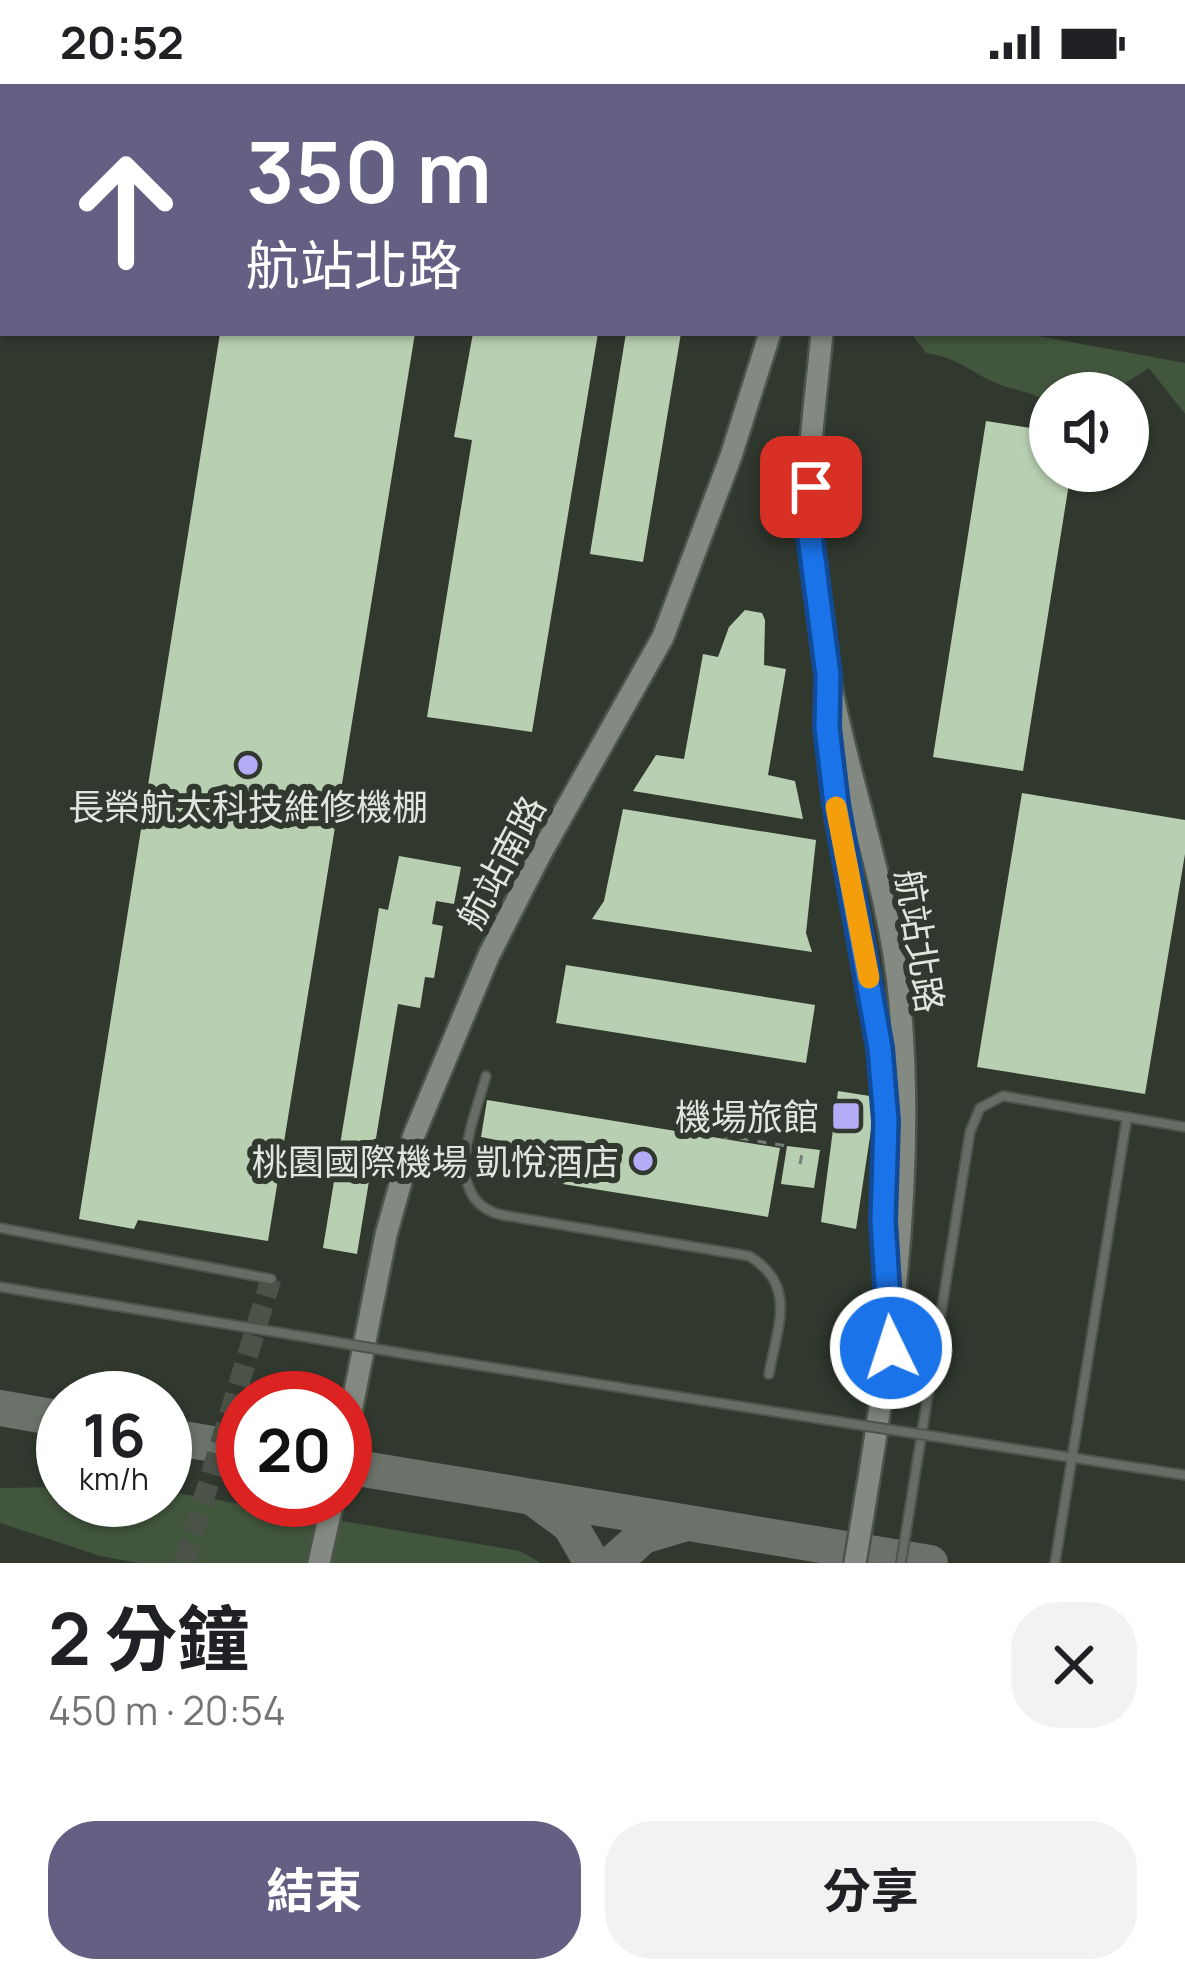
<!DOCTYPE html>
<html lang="zh-TW">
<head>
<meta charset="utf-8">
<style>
  :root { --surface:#fff; --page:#f2f2f2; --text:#202124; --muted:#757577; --accent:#636083 }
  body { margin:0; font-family:Manrope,"Noto Sans TC",sans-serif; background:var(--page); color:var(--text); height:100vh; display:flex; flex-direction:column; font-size:45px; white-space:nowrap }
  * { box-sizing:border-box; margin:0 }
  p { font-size:39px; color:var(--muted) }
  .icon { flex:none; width:66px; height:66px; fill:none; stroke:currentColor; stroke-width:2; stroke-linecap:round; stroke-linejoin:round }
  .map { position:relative; height:1479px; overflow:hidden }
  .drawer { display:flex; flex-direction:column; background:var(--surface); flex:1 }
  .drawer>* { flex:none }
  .guide { position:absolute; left:0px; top:0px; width:1185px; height:252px; box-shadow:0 3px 9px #0004; background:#636083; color:#fff; overflow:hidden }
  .tools { position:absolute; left:1029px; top:288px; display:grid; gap:24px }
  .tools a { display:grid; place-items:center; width:120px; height:120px; border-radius:50%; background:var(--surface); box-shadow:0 3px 9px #0004; font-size:60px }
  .speed { position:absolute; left:36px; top:1287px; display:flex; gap:24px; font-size:60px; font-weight:700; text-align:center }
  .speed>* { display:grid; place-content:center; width:156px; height:156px; border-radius:50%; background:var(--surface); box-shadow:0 3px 9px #0004; line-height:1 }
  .speed small { font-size:30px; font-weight:400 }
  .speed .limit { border:18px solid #d22; background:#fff; color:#111 }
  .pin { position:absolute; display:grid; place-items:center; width:102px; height:102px; color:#fff; margin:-51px; border-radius:24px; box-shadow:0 6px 18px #0006 }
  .me { position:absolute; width:132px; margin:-66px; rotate:356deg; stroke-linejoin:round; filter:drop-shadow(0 0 9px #0008) }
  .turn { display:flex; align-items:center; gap:42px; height:252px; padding:0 48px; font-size:54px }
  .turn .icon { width:156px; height:156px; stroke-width:2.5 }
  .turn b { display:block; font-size:84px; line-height:102px }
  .round { display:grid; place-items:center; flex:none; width:126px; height:126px; border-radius:48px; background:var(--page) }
  .headline { display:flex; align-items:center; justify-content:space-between; height:204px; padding:0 48px }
  h1 { font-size:72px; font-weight:700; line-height:90px }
  .action { display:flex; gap:24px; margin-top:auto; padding:24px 48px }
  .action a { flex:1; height:138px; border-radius:48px; background:var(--accent); color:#fff; font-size:48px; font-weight:700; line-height:138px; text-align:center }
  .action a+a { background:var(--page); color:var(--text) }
  .status { display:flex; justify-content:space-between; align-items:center; height:84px; padding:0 60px; background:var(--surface); direction:ltr }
  .status svg { height:33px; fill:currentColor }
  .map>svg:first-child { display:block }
  .green { fill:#42553d }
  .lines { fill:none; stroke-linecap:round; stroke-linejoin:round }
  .river { stroke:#12250c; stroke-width:24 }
  .taxiway { stroke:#6b726a; stroke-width:36 }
  .building { fill:#b8d0b1 }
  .secondary-tunnel { stroke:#4b5349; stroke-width:21; stroke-dasharray:21 10; stroke-linecap:butt }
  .lane-casing { stroke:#4d554b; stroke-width:12 }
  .secondary-casing { stroke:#4d554b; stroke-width:26 }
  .highway-casing { stroke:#4d554b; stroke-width:32 }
  .path { stroke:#777e75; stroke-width:3; stroke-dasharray:9 9; stroke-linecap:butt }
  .lane { stroke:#686c67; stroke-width:8 }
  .secondary { stroke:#848a82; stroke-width:21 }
  .highway { stroke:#acb6a9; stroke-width:27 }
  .lane-bridge-casing { stroke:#4d554b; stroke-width:12; stroke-linecap:butt }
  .lane-bridge { stroke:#686c67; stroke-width:8 }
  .route-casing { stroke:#114b97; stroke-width:30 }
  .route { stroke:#1a73e8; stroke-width:21 }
  .slow { stroke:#f59e0b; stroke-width:21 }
  .poi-dot { fill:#b5acf8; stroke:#31392f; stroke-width:4.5 }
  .labels { text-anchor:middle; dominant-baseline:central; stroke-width:12; stroke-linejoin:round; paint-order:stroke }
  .poi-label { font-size:36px; fill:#e0e5df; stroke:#31392f; text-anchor:end }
  .street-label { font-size:36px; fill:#e0e5df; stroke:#31392f }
</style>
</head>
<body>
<div class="status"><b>20:52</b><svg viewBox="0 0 49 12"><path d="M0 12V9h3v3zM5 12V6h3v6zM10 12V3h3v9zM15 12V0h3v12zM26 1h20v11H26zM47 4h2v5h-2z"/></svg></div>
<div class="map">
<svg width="1185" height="1479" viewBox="0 0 1185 1479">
  <rect width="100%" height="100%" fill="#31392f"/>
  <g class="green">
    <path d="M911 249H1022L1185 279V330L1149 284 1110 309H1050V320C1033 307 1015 307 996 299 970 288 955 272 926 269Z"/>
    <path d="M63 1403V1416H165V1407L520 1467 541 1479H138L100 1472 0 1439V1404Z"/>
  </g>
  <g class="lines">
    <g class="river">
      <path d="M348 0 351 3"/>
      <path d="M1182 223 1185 224"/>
    </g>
    <g class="taxiway">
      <path d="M0 1324 63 1335"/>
      <path d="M165 1352 243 1365"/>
      <path d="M345 1382 930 1479"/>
      <path d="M536 1416 570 1441 592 1479"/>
      <path d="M613 1479 643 1452 683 1440"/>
    </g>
  </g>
  <g class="building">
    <path d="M220 249H415L268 1157 138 1136 134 1145 79 1135Z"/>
    <path d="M473 249H598L532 648 427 633 472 356 454 353Z"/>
    <path d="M626 249H681L643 478 590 470Z"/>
    <path d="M986 337 1050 347V387H1071L1023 687 933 673Z"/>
    <path d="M745 526 762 529 765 536 764 581 786 585 768 691 795 697 803 735 633 707 656 671 684 675 703 570 718 573 729 543Z"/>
    <path d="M1022 709 1185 736V770L1145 1010 977 983Z"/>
    <path d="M623 725 816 756 806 849 812 868 592 835 604 817Z"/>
    <path d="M399 772 461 783 454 820 436 817 432 840 443 842 434 894 425 893 420 924 398 920 357 1170 323 1164 379 824 388 826Z"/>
    <path d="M566 881 815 921 806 979 556 939Z"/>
    <path d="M838 1007 876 1013 856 1145 821 1138Z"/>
    <path d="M487 1016 780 1064 768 1133 506 1091 511 1059 481 1053Z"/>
    <path d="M787 1062 820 1066 814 1104 781 1100Z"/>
  </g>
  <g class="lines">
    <path class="secondary-tunnel" d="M184 1479 271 1195"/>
    <g class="lane-casing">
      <g id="lane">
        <path d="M408 0 413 3"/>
        <path d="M769 3V0"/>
        <path d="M905 3 906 0"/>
        <path d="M828 629C825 731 864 854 879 957 891 1036 881 1117 886 1197"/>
        <path d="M486 992C475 1033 438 1116 502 1131L749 1172C798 1201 777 1243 769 1290"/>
        <path d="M0 1144 271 1195"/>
        <path d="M0 1203 312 1254"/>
        <path d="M412 1271 847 1339"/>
        <path d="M951 1355 1185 1391"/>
        <path d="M901 1479 970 1048 980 1024 1003 1012 1185 1043"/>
        <path d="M1055 1479 1127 1033"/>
      </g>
    </g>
    <g class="secondary-casing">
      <g id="secondary">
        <path d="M822 249C816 314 805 383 810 448 813 496 820 545 829 592 849 701 891 809 900 920 917 1109 886 1293 855 1479"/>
        <path d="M345 1358 386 1151 414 1051 489 871 541 769 663 553 731 372 770 249"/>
        <path d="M319 1479 333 1416"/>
      </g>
    </g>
    <g class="highway-casing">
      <g id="highway">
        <path d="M828 3V0"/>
        <path d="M856 3V0"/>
      </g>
    </g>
    <g class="path">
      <path d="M450 3V0"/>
      <path d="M726 1055 725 1052 787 1062"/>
      <path d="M800 1080 803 1064"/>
    </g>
    <use href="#lane" class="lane"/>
    <use href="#secondary" class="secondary"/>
    <use href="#highway" class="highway"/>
    <g class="lane-bridge-casing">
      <g id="lane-bridge">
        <path d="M312 1254 412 1271"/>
        <path d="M847 1339 951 1355"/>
      </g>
    </g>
    <use href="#lane-bridge" class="lane-bridge"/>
  </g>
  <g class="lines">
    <g class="route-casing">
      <path id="route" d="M811 403 809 445 828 591 827 644 836 720 880 964 886 1037 883 1137 891 1264"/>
    </g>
    <use href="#route" class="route"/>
    <path class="slow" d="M836 723 869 894"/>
  </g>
  <g class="poi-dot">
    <circle cx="248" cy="681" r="12"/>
    <rect x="831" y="1017" width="30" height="30" rx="6"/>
    <circle cx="643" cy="1077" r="12"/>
  </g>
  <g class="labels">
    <g class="poi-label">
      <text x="248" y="722" text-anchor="middle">長榮航太科技維修機棚</text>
      <text x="819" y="1032">機場旅館</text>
      <text x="619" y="1077">桃園國際機場 凱悅酒店</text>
    </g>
    <g class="street-label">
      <text transform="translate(501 778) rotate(-62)">航站南路</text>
      <text transform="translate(920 857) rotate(81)">航站北路</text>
    </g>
  </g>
</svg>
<div class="tools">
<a><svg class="icon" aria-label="sound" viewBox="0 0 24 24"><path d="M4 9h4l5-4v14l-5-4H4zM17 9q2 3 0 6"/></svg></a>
</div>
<div class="speed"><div>16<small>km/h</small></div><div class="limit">20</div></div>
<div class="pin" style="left:811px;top:403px;background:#d93025"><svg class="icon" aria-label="arrive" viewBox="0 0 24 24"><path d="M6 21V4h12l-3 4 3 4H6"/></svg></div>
<svg class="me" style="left:891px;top:1264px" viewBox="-20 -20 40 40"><circle r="17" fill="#1a73e8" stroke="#fff" stroke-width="3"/><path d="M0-11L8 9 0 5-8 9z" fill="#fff"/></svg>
<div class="guide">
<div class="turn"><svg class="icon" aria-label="ahead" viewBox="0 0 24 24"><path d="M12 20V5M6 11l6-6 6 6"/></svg><div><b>350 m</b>航站北路</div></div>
</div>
</div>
<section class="drawer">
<div class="headline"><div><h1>2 分鐘</h1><p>450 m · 20:54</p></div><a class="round"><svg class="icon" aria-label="close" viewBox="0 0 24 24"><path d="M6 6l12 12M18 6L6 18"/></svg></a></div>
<div class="action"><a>結束</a><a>分享</a></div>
</section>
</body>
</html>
